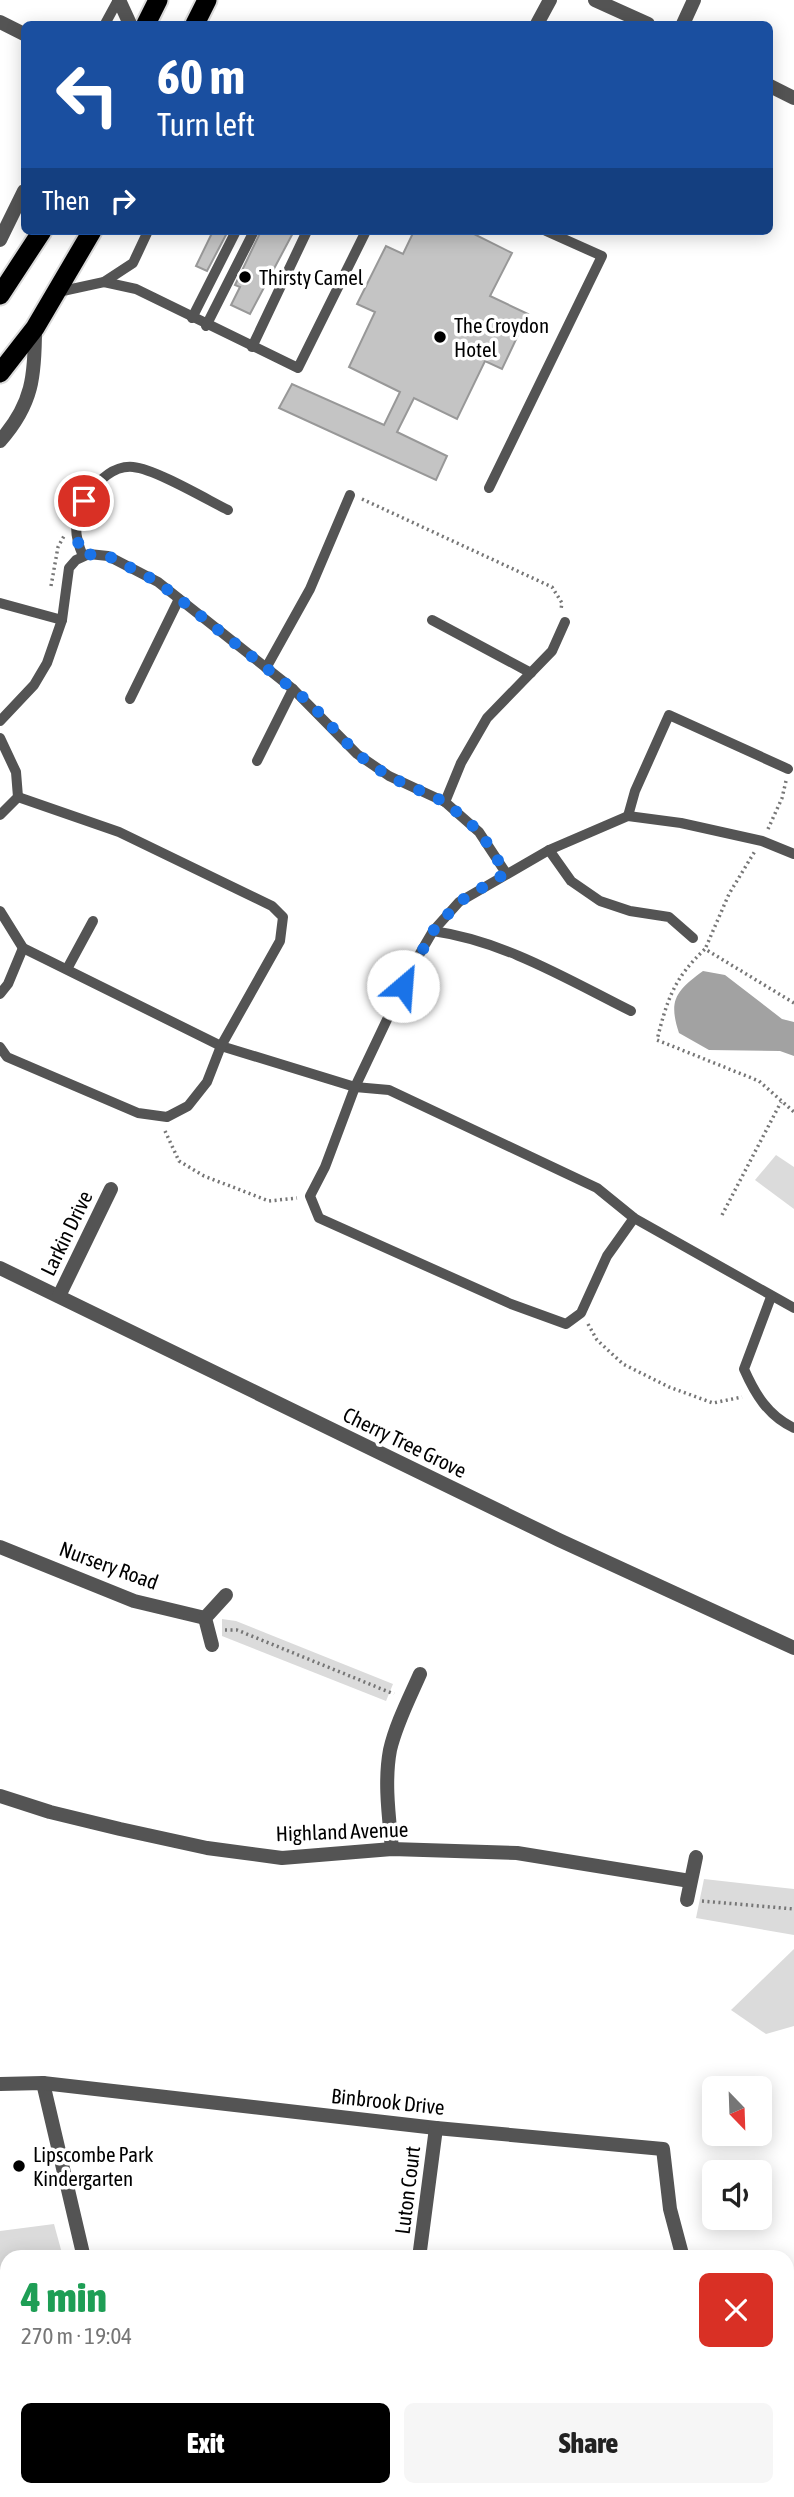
<!DOCTYPE html>
<html lang="en">
<head>
<meta charset="utf-8">
<style>
  :root { --surface:#fff; --page:#f6f6f6; --text:#222; --muted:#767676; --accent:#000 }
  body { margin:0; font-family:"Asap Condensed",sans-serif; background:var(--page); color:var(--text); height:100vh; display:flex; flex-direction:column; font-size:26px; white-space:nowrap }
  * { box-sizing:border-box; margin:0 }
  p { font-size:23px; color:var(--muted) }
  .icon { flex:none; width:38px; height:38px; fill:none; stroke:currentColor; stroke-width:2; stroke-linecap:round; stroke-linejoin:round }
  .map { position:relative; flex:1; overflow:hidden }
  .panel { position:absolute; left:0px; top:2250px; width:794px; height:247px; display:flex; flex-direction:column; background:var(--surface); border-radius:21px 21px 0 0; box-shadow:0 4px 18px #0003 }
  .panel>* { flex:none }
  .top-card { position:absolute; left:21px; top:21px; width:752px; height:214px; border-radius:10px; box-shadow:0 4px 18px #0003; background:#1a4fa0; color:#fff; overflow:hidden }
  .needle { width:46px; rotate:157deg }
  .fabs { position:absolute; left:702px; top:2076px; display:grid; gap:14px }
  .fabs a { display:grid; place-items:center; width:70px; height:70px; border-radius:10px; background:var(--surface); box-shadow:0 4px 18px #0003; font-size:35px }
  .pin { position:absolute; display:grid; place-items:center; width:60px; height:60px; color:#fff; margin:-30px; border:4px solid #fff; border-radius:50%; box-shadow:0 2px 7px #0007 }
  .me { position:absolute; width:77px; margin:-38px; rotate:27deg; stroke-linejoin:round; filter:drop-shadow(0 0 5px #0008) }
  .turn { display:flex; align-items:center; gap:24px; height:147px; padding:0 21px; font-size:32px }
  .turn .icon { width:91px; height:91px; stroke-width:2.5 }
  .turn b { display:block; font-size:49px; line-height:60px }
  .then { display:flex; align-items:center; height:66px; padding:0 21px; background:#0003; gap:14px; font-size:26px }
  .round { display:grid; place-items:center; flex:none; width:74px; height:74px; border-radius:10px; background:var(--page) }
  .head { display:flex; align-items:center; justify-content:space-between; height:119px; padding:0 21px }
  h1 { font-size:42px; font-weight:800; line-height:52px; color:#1e9e55 }
  .cta { display:flex; gap:14px; margin-top:auto; padding:14px 21px }
  .cta a { flex:1; height:80px; border-radius:10px; background:var(--accent); color:#fff; font-size:28px; font-weight:800; line-height:80px; text-align:center }
  .cta a+a { background:var(--page); color:var(--text) }
  .map>svg:first-child { display:block }
  .green { fill:#dbdbdb }
  .water { fill:#a2a2a2 }
  .building { fill:#c4c4c4; stroke:#989898; stroke-width:2 }
  .lines { fill:none; stroke-linecap:round; stroke-linejoin:round }
  .trunk-casing { stroke:#dbdbdb; stroke-width:23 }
  .path { stroke:#767676; stroke-width:3.5; stroke-dasharray:2 3.5; stroke-linecap:butt }
  .service { stroke:#545454; stroke-width:10 }
  .minor { stroke:#545454; stroke-width:14 }
  .trunk { stroke:#000; stroke-width:19 }
  .route { stroke:#1a73e8; stroke-width:12; stroke-dasharray:0 21.6 }
  .poi-dot { fill:#000; stroke:#fff; stroke-width:2.5 }
  .labels { text-anchor:middle; dominant-baseline:central; stroke-width:7; stroke-linejoin:round; paint-order:stroke }
  .poi-label { font-size:21px; fill:#000; stroke:#fff; text-anchor:start }
  .street-label { font-size:21px; fill:#000; stroke:#fff }
</style>
</head>
<body>
<div class="map">
<svg width="794" height="2497" viewBox="0 0 794 2497">
  <rect width="100%" height="100%" fill="#fff"/>
  <g class="green">
    <path d="M776 1155 794 1167V1209L755 1180Z"/>
    <path d="M222 1619 236 1621 393 1684 386 1701 222 1636Z"/>
    <path d="M704 1879 794 1889V1935L696 1918Z"/>
    <path d="M794 1949V2026L766 2034 731 2010Z"/>
    <path d="M54 2224 63 2257 7 2258V2490H123L125 2497H0V2231Z"/>
  </g>
  <path class="water" d="M703 971 725 975 782 1019 794 1022V1056L780 1051 709 1050 679 1033C668 1000 676 991 703 971Z"/>
  <g class="building">
    <path d="M213 231H228L207 271 196 266Z"/>
    <path d="M261 231H294L250 314 231 305 240 287 235 285Z"/>
    <path d="M414 231H468L512 253 490 296 528 314 502 369 485 361 457 419 414 398 397 432 447 456 436 480 279 408 292 384 384 425 400 392 349 367 375 312 357 304 386 246 403 254Z"/>
  </g>
  <g class="lines">
    <g class="trunk-casing">
      <g id="trunk">
        <path d="M146 24 158 0"/>
        <path d="M195 24 207 0"/>
        <path d="M0 295 42 231"/>
        <path d="M0 373 35 328 92 231"/>
      </g>
    </g>
    <g class="path">
      <path d="M362 499 552 587 562 603 561 609"/>
      <path d="M51 586 58 547 64 536"/>
      <path d="M768 829 782 798 786 781"/>
      <path d="M706 947 729 894 755 851"/>
      <path d="M794 1003 705 949C674 978 667 1000 657 1040L759 1081 794 1112"/>
      <path d="M165 1131 179 1161 204 1176 269 1201 297 1198"/>
      <path d="M722 1215 781 1102"/>
      <path d="M588 1324 597 1340 623 1364 669 1387 713 1403 742 1397"/>
      <path d="M225 1630H237L394 1694"/>
      <path d="M702 1901 794 1909"/>
      <path d="M0 2339 7 2343"/>
      <path d="M95 2490 98 2497"/>
    </g>
    <g class="service">
      <path d="M105 24 118 0"/>
      <path d="M104 282 136 289 298 368 366 231"/>
      <path d="M58 292 104 282 133 263 148 231"/>
      <path d="M192 318 236 231"/>
      <path d="M206 326 254 231"/>
      <path d="M252 347 307 231"/>
      <path d="M489 488 602 256 546 231"/>
      <path d="M83 556C74 535 73 519 85 499 96 483 112 465 133 467 155 469 206 499 228 510"/>
      <path d="M0 603 62 620"/>
      <path d="M432 620 531 673"/>
      <path d="M266 668 310 589 350 495"/>
      <path d="M130 699 179 599"/>
      <path d="M0 721 34 685 47 663 62 620 69 568 76 560 89 554 108 556 158 582 293 689 357 754 389 776 445 802 479 832 506 873"/>
      <path d="M0 738 16 772 18 797 0 815"/>
      <path d="M257 761 293 689"/>
      <path d="M445 802 461 763 487 718 552 651 565 622"/>
      <path d="M628 816 635 791 669 715 788 769"/>
      <path d="M549 850 571 881 600 901 630 911 669 917 693 938"/>
      <path d="M0 911 23 948 221 1046 355 1087 389 1090 597 1188 634 1218 794 1308"/>
      <path d="M433 931C504 941 567 979 631 1011"/>
      <path d="M67 969 93 921"/>
      <path d="M0 994 8 984 23 948"/>
      <path d="M0 1047 7 1057 138 1113 167 1117 188 1106 207 1082 221 1046 280 941 283 917 272 906 119 832 18 797"/>
      <path d="M634 1218 607 1256 581 1313 566 1324 511 1304 319 1218 310 1196 325 1167 355 1087 412 967 433 931 459 902 549 850 628 816 681 823 762 841 794 854"/>
      <path d="M771 1297 744 1369C755 1394 768 1416 794 1428"/>
    </g>
    <g class="minor">
      <path d="M119 0 130 24"/>
      <path d="M595 0 648 24"/>
      <path d="M0 22 24 34"/>
      <path d="M537 24 550 0"/>
      <path d="M683 24 694 0"/>
      <path d="M770 86 794 98"/>
      <path d="M0 240 24 191"/>
      <path d="M0 441C33 404 35 375 35 328"/>
      <path d="M0 1268 559 1540 794 1648"/>
      <path d="M59 1296 111 1189"/>
      <path d="M0 1547 134 1601 205 1618"/>
      <path d="M212 1645 205 1618 226 1595"/>
      <path d="M0 1796 50 1812 120 1829 207 1848 282 1858 392 1849 517 1853 690 1881"/>
      <path d="M392 1849C389 1817 384 1782 390 1750 396 1724 409 1699 420 1674"/>
      <path d="M687 1900 696 1857"/>
      <path d="M43 2083 84 2258"/>
      <path d="M0 2084 43 2083 436 2128 663 2149 670 2209 683 2258"/>
      <path d="M419 2258 436 2128"/>
      <path d="M788 2414 794 2412"/>
      <path d="M142 2490 143 2497"/>
      <path d="M472 2497 497 2490"/>
    </g>
    <use href="#trunk" class="trunk"/>
  </g>
  <g class="lines">
    <path class="route" d="M84 501C74 522 74 535 83 556L97 553 108 556 158 582 309 702 357 754 388 776 445 802 480 832 506 873 459 902 433 931 403 986"/>
  </g>
  <g class="poi-dot">
    <circle cx="245" cy="277" r="7"/>
    <circle cx="440" cy="337" r="7"/>
    <circle cx="19" cy="2166" r="7"/>
  </g>
  <g class="labels">
    <g class="poi-label">
      <text x="259" y="277">Thirsty Camel</text>
      <text x="454" y="325">The Croydon<tspan x="454" dy="24">Hotel</tspan></text>
      <text x="33" y="2154">Lipscombe Park<tspan x="33" dy="24">Kindergarten</tspan></text>
    </g>
    <g class="street-label">
      <text transform="translate(66 1233) rotate(-64)">Larkin Drive</text>
      <text transform="translate(405 1442) rotate(26)">Cherry Tree Grove</text>
      <text transform="translate(109 1565) rotate(20)">Nursery Road</text>
      <text transform="translate(342 1831) rotate(-2)">Highland Avenue</text>
      <text transform="translate(388 2101) rotate(6)">Binbrook Drive</text>
      <text transform="translate(407 2190) rotate(-83)">Luton Court</text>
    </g>
  </g>
</svg>
<div class="fabs">
<a><svg class="needle" viewBox="-14 -14 28 28"><path d="M0-13l5 13h-10z" fill="#e53935"/><path d="M0 13l5-13h-10z" fill="#767676"/></svg></a>
<a><svg class="icon" aria-label="sound" viewBox="0 0 24 24"><path d="M4 9h4l5-4v14l-5-4H4zM17 9q2 3 0 6"/></svg></a>
</div>
<div class="pin" style="left:84px;top:501px;background:#d93025"><svg class="icon" aria-label="arrive" viewBox="0 0 24 24"><path d="M6 21V4h12l-3 4 3 4H6"/></svg></div>
<svg class="me" style="left:403px;top:986px" viewBox="-20 -20 40 40"><circle r="19" fill="#fff"/><path d="M0-13L10 11 0 6-10 11z" fill="#1a73e8"/></svg>
<div class="top-card">
<div class="turn"><svg class="icon" aria-label="left" viewBox="0 0 24 24"><path d="M17 20v-9H6M10 6l-5 5 5 5"/></svg><div><b>60 m</b>Turn left</div></div>
<div class="then">Then<svg class="icon" aria-label="right" viewBox="0 0 24 24"><path d="M7 20v-9h11M14 6l5 5-5 5"/></svg></div>
</div>
<section class="panel">
<div class="head"><div><h1>4 min</h1><p>270 m · 19:04</p></div><a class="round" style="background:#d93025;color:#fff"><svg class="icon" aria-label="close" viewBox="0 0 24 24"><path d="M6 6l12 12M18 6L6 18"/></svg></a></div>
<div class="cta"><a>Exit</a><a>Share</a></div>
</section>
</div>
</body>
</html>
